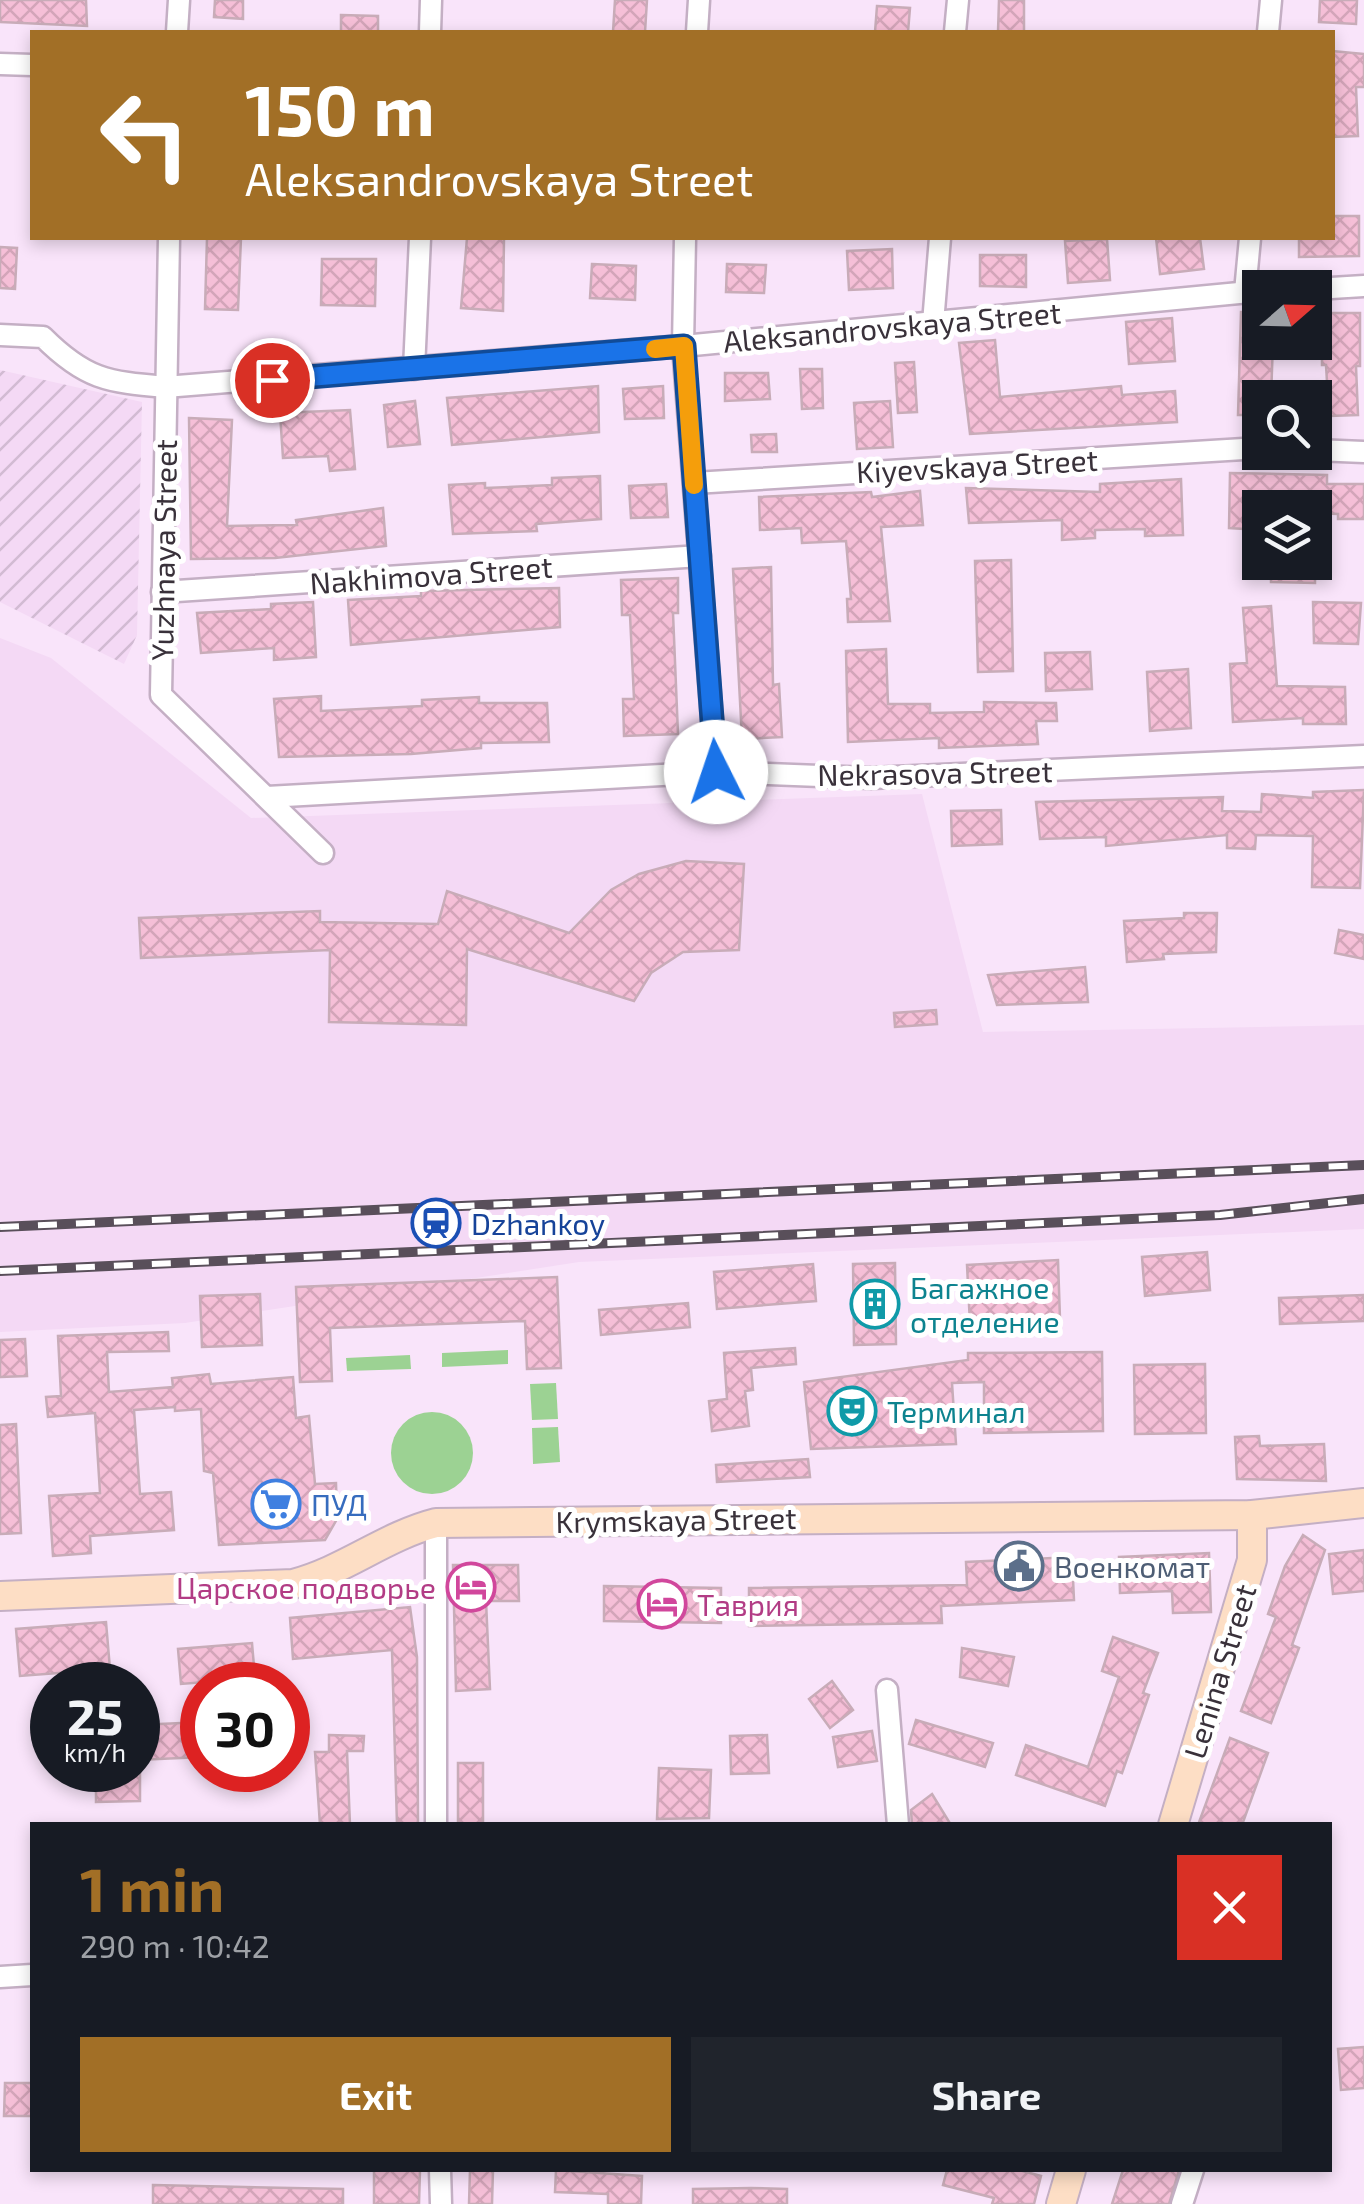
<!DOCTYPE html>
<html lang="en">
<head>
<meta charset="utf-8">
<style>
  :root { --surface:#171b24; --page:#20242c; --text:#f1f3f6; --muted:#9ea1a6; --accent:#a26f26 }
  body { margin:0; font-family:"Exo 2",sans-serif; background:var(--page); color:var(--text); height:100vh; display:flex; flex-direction:column; font-size:38px; white-space:nowrap }
  * { box-sizing:border-box; margin:0 }
  p { font-size:32px; color:var(--muted) }
  .icon { flex:none; width:55px; height:55px; fill:none; stroke:currentColor; stroke-width:2; stroke-linecap:round; stroke-linejoin:round }
  .map { position:relative; flex:1; overflow:hidden }
  .drawer { position:absolute; left:30px; top:1822px; width:1302px; height:350px; display:flex; flex-direction:column; background:var(--surface); border-radius:0px; box-shadow:0 5px 15px #0003 }
  .drawer>* { flex:none }
  .banner { position:absolute; left:30px; top:30px; width:1305px; height:210px; border-radius:0px; box-shadow:0 5px 15px #0003; background:#a26f26; color:#fff; overflow:hidden }
  .needle { width:65px; rotate:70deg }
  .buttons { position:absolute; left:1242px; top:270px; display:grid; gap:20px }
  .buttons a { display:grid; place-items:center; width:90px; height:90px; border-radius:0px; background:var(--surface); box-shadow:0 5px 15px #0003; font-size:50px }
  .speed { position:absolute; left:30px; top:1662px; display:flex; gap:20px; font-size:50px; font-weight:700; text-align:center }
  .speed>* { display:grid; place-content:center; width:130px; height:130px; border-radius:50%; background:var(--surface); box-shadow:0 5px 15px #0003; line-height:1 }
  .speed small { font-size:25px; font-weight:400 }
  .speed .limit { border:15px solid #d22; background:#fff; color:#111 }
  .pin { position:absolute; display:grid; place-items:center; width:85px; height:85px; color:#fff; margin:-42px; border:5px solid #fff; border-radius:50%; box-shadow:0 2px 10px #0007 }
  .me { position:absolute; width:110px; margin:-55px; rotate:356deg; stroke-linejoin:round; filter:drop-shadow(0 0 8px #0008) }
  .turn { display:flex; align-items:center; gap:35px; height:210px; padding:0 50px; font-size:45px }
  .turn .icon { width:130px; height:130px; stroke-width:2.5 }
  .turn b { display:block; font-size:70px; line-height:85px }
  .round { display:grid; place-items:center; flex:none; width:105px; height:105px; border-radius:0px; background:var(--page) }
  .overview { display:flex; align-items:center; justify-content:space-between; height:170px; padding:0 50px }
  h1 { font-size:60px; font-weight:700; line-height:75px; color:var(--accent) }
  .action { display:flex; gap:20px; margin-top:auto; padding:20px 50px }
  .action a { flex:1; height:115px; border-radius:0px; background:var(--accent); color:#fff; font-size:40px; font-weight:700; line-height:115px; text-align:center }
  .action a+a { background:var(--page); color:var(--text) }
  .map>svg:first-child { display:block }
  .built { fill:#f4d9f5 }
  .industrial { fill:url(#industrial-furrows) }
  .grass { fill:#9cd293 }
  .building { fill:url(#building-cross-hatch); stroke:#c8acb8; stroke-width:2.5 }
  .lines { fill:none; stroke-linecap:round; stroke-linejoin:round }
  .street-casing { stroke:#c4afc4; stroke-width:25 }
  .secondary-casing { stroke:#c4afc4; stroke-width:32 }
  .street { stroke:#fff; stroke-width:20 }
  .secondary { stroke:#fddec5; stroke-width:28 }
  .rail-casing { stroke:#594f5a; stroke-width:10 }
  .rail { stroke:#fff; stroke-width:6; stroke-dasharray:19; stroke-linecap:butt }
  .route-casing { stroke:#114b97; stroke-width:25 }
  .route { stroke:#1a73e8; stroke-width:18 }
  .slow { stroke:#f59e0b; stroke-width:18 }
  .labels { text-anchor:middle; dominant-baseline:central; stroke-width:10; stroke-linejoin:round; paint-order:stroke }
  .street-label { font-size:30px; fill:#39313a; stroke:#fff }
  .transit-label { font-size:30px; fill:#164399; stroke:#fff; text-anchor:start }
  .culture-label { font-size:30px; fill:#0d838f; stroke:#fff; text-anchor:start }
  .shop-label { font-size:30px; fill:#366cbe; stroke:#fff; text-anchor:start }
  .service-label { font-size:30px; fill:#4e5e75; stroke:#fff; text-anchor:start }
  .hotel-label { font-size:30px; fill:#b23c85; stroke:#fff; text-anchor:end }
</style>
</head>
<body>
<div class="map">
<svg width="1364" height="2204" viewBox="0 0 1364 2204">
  <defs>
    <pattern id="industrial-furrows" width="10" height="10" patternUnits="userSpaceOnUse" patternTransform="scale(2.5)"><rect width="10" height="10" fill="#f4d9f5"/><path d="M-1 1l2-2M0 10L10 0M9 11l2-2" fill="none" stroke="#d2bbd3"/></pattern>
    <pattern id="building-cross-hatch" width="8" height="8" patternUnits="userSpaceOnUse" patternTransform="scale(2.5)"><rect width="8" height="8" fill="#f5bfd7"/><path d="M0 0l8 8M0 8l8-8" fill="none" stroke="#d3a5b9"/></pattern>
  </defs>
  <rect width="100%" height="100%" fill="#f9e4fa"/>
  <path class="built" d="M0 638 51 658 251 818 922 794 983 1032 1364 1025V1229L579 1262 185 1323 0 1332Z"/>
  <path class="industrial" d="M0 370 142 402 137 635 124 664 0 602Z"/>
  <g class="grass">
    <path d="M508 1350V1364L442 1367V1353Z"/>
    <path d="M410 1355 411 1369 347 1371 346 1358Z"/>
    <path d="M556 1383 558 1419 532 1420 530 1384Z"/>
    <circle cx="432" cy="1453" r="41"/>
    <path d="M558 1427 560 1462 533 1464 532 1428Z"/>
  </g>
  <g class="building">
    <path d="M0 0H86L87 26 0 22Z"/>
    <path d="M215 0H243V19L214 17Z"/>
    <path d="M615 0H647L645 32H613Z"/>
    <path d="M999 0H1024V32H998Z"/>
    <path d="M1320 0H1357L1356 24 1319 22Z"/>
    <path d="M877 6 910 8 908 32H875Z"/>
    <path d="M341 15 378 16V32H341Z"/>
    <path d="M1332 51 1364 54V87H1356L1358 136 1332 137Z"/>
    <path d="M1332 216H1359V256L1299 257V238H1332Z"/>
    <path d="M207 238H241L238 310 205 309Z"/>
    <path d="M467 238H504L503 311 461 308Z"/>
    <path d="M1156 238H1200L1204 269 1160 274Z"/>
    <path d="M1107 239 1110 280 1068 283 1065 241Z"/>
    <path d="M0 247 17 248 15 289 0 288Z"/>
    <path d="M892 249 893 288 849 290 847 251Z"/>
    <path d="M980 255H1026V287L980 286Z"/>
    <path d="M322 259H376L375 306 321 305Z"/>
    <path d="M592 264 636 266 635 300 590 298Z"/>
    <path d="M727 264 766 265 764 293 726 292Z"/>
    <path d="M1241 312 1260 313V342H1273L1271 398H1260V415H1238Z"/>
    <path d="M1322 313H1360V366H1356L1358 415 1329 416 1326 365H1322Z"/>
    <path d="M1172 318 1175 361 1129 364 1126 322Z"/>
    <path d="M995 340 1000 397 1121 386 1122 395 1175 391 1177 422 970 434 959 343Z"/>
    <path d="M914 362 917 412 898 413 895 363Z"/>
    <path d="M800 369H822L823 408 802 409Z"/>
    <path d="M725 373H768L770 399 725 401Z"/>
    <path d="M598 386 599 432 452 445 447 398Z"/>
    <path d="M663 386 664 418 625 419 623 389Z"/>
    <path d="M415 401 420 444 388 447 384 405Z"/>
    <path d="M890 401 893 447 857 449 854 403Z"/>
    <path d="M350 410 355 469 330 471 328 456 283 458 280 413Z"/>
    <path d="M189 418 232 420 227 526 297 525 296 520 383 508 386 546 275 558 191 559Z"/>
    <path d="M776 434 777 452H752L751 435Z"/>
    <path d="M1230 473 1327 475V484H1364V519H1338V514L1315 513V508H1260V530L1229 528Z"/>
    <path d="M600 476 601 519 536 524 537 531 453 534 449 485 485 483V488L552 485V478Z"/>
    <path d="M1181 479 1183 535 1145 536V529L1095 530V538L1062 540V520L969 523 966 488 1100 492V484Z"/>
    <path d="M666 484 668 517 631 518 629 486Z"/>
    <path d="M920 491 923 525 881 527 890 621 848 622 847 599H851L846 541 802 543 801 528 760 530 759 497 871 492 872 497Z"/>
    <path d="M1011 560 1013 671 978 672 975 561Z"/>
    <path d="M1271 562H1315V583L1271 582Z"/>
    <path d="M771 567 773 685 779 684 782 737 742 739 733 569Z"/>
    <path d="M678 578V613H673L678 734 624 736 623 699H634L630 615H622L621 580Z"/>
    <path d="M559 588 560 627 351 645 348 600 421 596V591Z"/>
    <path d="M313 602 316 657 274 660V648L201 653 197 613 271 609V604Z"/>
    <path d="M1313 602 1361 603 1358 644 1314 643Z"/>
    <path d="M1271 606 1277 686 1345 687 1346 724H1303V718L1233 722 1230 664 1247 663 1243 608Z"/>
    <path d="M886 649 888 704H930V713L984 712V702L1056 703 1057 721H1036L1038 744 939 748V738L848 742 846 651Z"/>
    <path d="M1090 652 1092 689 1046 691 1045 653Z"/>
    <path d="M1188 669 1191 728 1150 731 1147 672Z"/>
    <path d="M321 696V711L422 706V700L479 697V703H547L549 742 481 743V748L411 754 279 757 274 699Z"/>
    <path d="M1364 790 1360 888 1312 887 1313 836 1256 835 1255 849 1227 848V835L1106 846V837L1040 839 1036 802 1223 797 1222 811 1261 812 1262 794 1313 798V792Z"/>
    <path d="M1001 810 1002 844 952 846 951 811Z"/>
    <path d="M686 861 744 864 739 950 683 952 651 973 634 1001 467 949 466 1025 329 1022 330 950 141 958 139 918 320 911V922L438 924 447 891 569 933 611 890 639 874Z"/>
    <path d="M1184 913H1217L1216 952 1163 954 1164 959 1127 962 1124 921 1184 918Z"/>
    <path d="M1339 930 1364 935V959L1335 953Z"/>
    <path d="M1085 967 1088 1002 997 1005 988 975Z"/>
    <path d="M936 1010 937 1024 895 1027 894 1013Z"/>
    <path d="M1207 1252 1210 1290 1145 1296 1142 1257Z"/>
    <path d="M1058 1260 1060 1319 970 1324 967 1265Z"/>
    <path d="M895 1263 896 1344 854 1345 853 1264Z"/>
    <path d="M813 1264 816 1301 717 1309 714 1272Z"/>
    <path d="M557 1277 561 1368 527 1369 525 1321 330 1328 332 1381 300 1382 296 1287Z"/>
    <path d="M260 1294 262 1345 202 1347 200 1296Z"/>
    <path d="M1364 1295V1321L1280 1324 1279 1298Z"/>
    <path d="M688 1303 690 1327 601 1335 599 1310Z"/>
    <path d="M168 1332 169 1351 107 1352 109 1392 173 1387 172 1378 209 1374 211 1384 293 1377 296 1418 309 1416 315 1484 336 1483 337 1519 325 1540 219 1545 213 1473 204 1471 201 1409 175 1411V1407L134 1410 140 1494 171 1492 174 1530 90 1536 91 1553 53 1556 49 1496 100 1493 95 1413 48 1417 46 1397 61 1396 58 1336Z"/>
    <path d="M25 1339 27 1376 0 1377V1340Z"/>
    <path d="M795 1348 796 1364 751 1368 753 1390 745 1391 749 1426 712 1431 709 1401 727 1399 724 1353Z"/>
    <path d="M1102 1352 1103 1431 984 1433V1382L952 1383 956 1444 811 1449 804 1382 968 1360V1353Z"/>
    <path d="M1205 1364 1206 1433 1135 1434 1134 1365Z"/>
    <path d="M16 1424 21 1533 0 1534V1425Z"/>
    <path d="M1259 1436 1260 1446 1324 1444 1326 1481 1237 1479 1235 1437Z"/>
    <path d="M808 1459 810 1477 717 1482 716 1465Z"/>
    <path d="M1303 1535 1325 1550 1292 1645 1299 1648 1271 1723 1241 1711 1276 1617 1268 1614 1285 1566Z"/>
    <path d="M1364 1550V1591L1333 1594 1329 1554Z"/>
    <path d="M1209 1553 1211 1612 1173 1613 1172 1591 1120 1593 1119 1557Z"/>
    <path d="M1072 1557 1074 1600 941 1606 942 1623 749 1626V1588L967 1585 966 1562Z"/>
    <path d="M453 1565H518L519 1601H486L490 1689 456 1691Z"/>
    <path d="M604 1586 721 1588V1623L604 1621Z"/>
    <path d="M410 1607 417 1657 418 1825H397L392 1650 293 1659 290 1618Z"/>
    <path d="M106 1622 110 1669 20 1676 16 1629Z"/>
    <path d="M1113 1637 1158 1653 1143 1693 1149 1695 1122 1773 1117 1771 1105 1806 1016 1775 1026 1745 1088 1767 1119 1677 1102 1671Z"/>
    <path d="M252 1643 255 1678 181 1684 178 1649Z"/>
    <path d="M962 1648 1014 1657 1008 1686 960 1677Z"/>
    <path d="M832 1681 853 1710 830 1728 809 1699Z"/>
    <path d="M916 1720 993 1743 985 1767 909 1744Z"/>
    <path d="M202 1722V1757L138 1760V1725Z"/>
    <path d="M872 1731 877 1761 838 1767 833 1737Z"/>
    <path d="M329 1735 364 1736 363 1751H347L350 1825H320L315 1752H329Z"/>
    <path d="M767 1735 769 1773 731 1774 730 1736Z"/>
    <path d="M1230 1738 1268 1753 1242 1825H1198Z"/>
    <rect x="458" y="1763" width="25" height="62"/>
    <path d="M659 1768 711 1770 709 1818 657 1819Z"/>
    <path d="M96 1770H140V1801L96 1802Z"/>
    <path d="M932 1794 951 1825H912L911 1810Z"/>
    <path d="M1364 2047V2088L1341 2090 1338 2049Z"/>
    <path d="M5 2083H32V2116H4Z"/>
    <path d="M374 2170H420L419 2204H374Z"/>
    <path d="M470 2170H493L492 2204H469Z"/>
    <path d="M556 2170 642 2176 641 2204H608V2194L555 2192Z"/>
    <path d="M947 2170H1019L1041 2176 1034 2204H992L994 2198 943 2185Z"/>
    <path d="M1123 2170H1179L1169 2204H1112Z"/>
    <path d="M153 2185 343 2189V2204H153Z"/>
    <path d="M751 2188 787 2189V2204H693V2189Z"/>
  </g>
  <g class="lines">
    <g class="street-casing">
      <g id="street">
        <path d="M177 32 179 0"/>
        <path d="M430 32 431 0"/>
        <path d="M697 32 699 0"/>
        <path d="M955 32 958 0"/>
        <path d="M1268 32 1271 0"/>
        <path d="M0 64 32 65"/>
        <path d="M169 238 161 695 323 853"/>
        <path d="M685 238 683 346 716 772"/>
        <path d="M1315 289 1364 286"/>
        <path d="M1245 292 1250 238"/>
        <path d="M933 323 940 238"/>
        <path d="M0 335 43 337C85 379 107 382 165 387L683 346 1260 291"/>
        <path d="M414 369 420 238"/>
        <path d="M1315 450 1364 452"/>
        <path d="M694 483 1260 448"/>
        <path d="M162 592 700 556"/>
        <path d="M267 797 716 772 871 778 1364 756"/>
        <path d="M887 1690 898 1825"/>
        <path d="M436 1825V1523"/>
        <path d="M0 1977 32 1975"/>
        <path d="M440 2170 441 2204"/>
        <path d="M1182 2204 1193 2170"/>
      </g>
    </g>
    <g class="secondary-casing">
      <g id="secondary">
        <path d="M0 1596 293 1584C344 1571 385 1536 436 1523L1252 1515 1364 1503"/>
        <path d="M1173 1825 1252 1560V1515"/>
        <path d="M1061 2204 1071 2170"/>
      </g>
    </g>
    <use href="#street" class="street"/>
    <use href="#secondary" class="secondary"/>
    <g class="rail-casing">
      <g id="rail">
        <path d="M0 1227 1364 1165"/>
        <path d="M0 1271 1220 1215 1364 1199"/>
      </g>
    </g>
    <use href="#rail" class="rail"/>
  </g>
  <g class="lines">
    <g class="route-casing">
      <path id="route" d="M272 380 684 346 716 772"/>
    </g>
    <use href="#route" class="route"/>
    <path class="slow" d="M655 349 684 346 694 485"/>
  </g>
  <defs>
    <g id="station-ring" transform="scale(2.5)"><circle r="9.5" fill="#fff" stroke="#1a4fb4" stroke-width="1.5"/><path d="M-3-6H3Q5-6 5-4V2Q5 4 3 4L4.5 6H3L1.5 4h-3L-3 6H-4.5L-3 4Q-5 4-5 2V-4Q-5-6-3-6ZM-3.5-4v3h7v-3ZM-3.5 1v1.5H-2V1ZM2 1v1.5H3.5V1Z" fill="#1a4fb4"/></g>
    <g id="building-ring" transform="scale(2.5)"><circle r="9.5" fill="#fff" stroke="#0f9aa8" stroke-width="1.5"/><path d="M-4-6H4V6H1V3H-1V6H-4ZM-2.5-4.3h1.7v1.8h-1.7ZM.8-4.3h1.7v1.8H.8ZM-2.5-1h1.7V.8h-1.7ZM.8-1h1.7V.8H.8Z" fill="#0f9aa8"/></g>
    <g id="theatre-ring" transform="scale(2.5)"><circle r="9.5" fill="#fff" stroke="#0f9aa8" stroke-width="1.5"/><path d="M-5-5.5Q0-4 5-5.5V0Q5 5 0 6Q-5 5-5 0ZM-3.3-2.5H-1v1.5H-3.3ZM1-2.5H3.3v1.5H1ZM-2.8 1Q0 5.5 2.8 1Z" fill="#0f9aa8"/></g>
    <g id="supermarket-ring" transform="scale(2.5)"><circle r="9.5" fill="#fff" stroke="#3f7fe0" stroke-width="1.5"/><path d="M-6-5.5h2.5l.6 2H6L4.5 2H-2.5L-4.4-4H-6ZM-1.5 3.2a1.3 1.3 0 1 0 .1 0ZM3 3.2a1.3 1.3 0 1 0 .1 0Z" fill="#3f7fe0"/></g>
    <g id="civic-ring" transform="scale(2.5)"><circle r="9.5" fill="#fff" stroke="#5c6f8a" stroke-width="1.5"/><path d="M-.6-6.5H3V-4.5H.6V-3L4-1V1h2V6H-6V1h2V-1L-.6-3ZM-1.2 2.5V6h2.4V2.5Z" fill="#5c6f8a"/></g>
    <g id="hotel-ring" transform="scale(2.5)"><circle r="9.5" fill="#fff" stroke="#d1479c" stroke-width="1.5"/><path d="M-6-4.5h1.5V1H6V5H4.5V3h-9V5H-6ZM-4 0a1.8 1.8 0 1 1 3.6 0ZM.5 0V-2.5h3Q6-2.5 6 0Z" fill="#d1479c"/></g>
  </defs>
  <g fill-rule="evenodd">
    <use href="#station-ring" x="436" y="1223"/>
    <use href="#building-ring" x="875" y="1304"/>
    <use href="#theatre-ring" x="852" y="1411"/>
    <use href="#supermarket-ring" x="276" y="1504"/>
    <use href="#civic-ring" x="1019" y="1566"/>
    <use href="#hotel-ring" x="471" y="1587"/>
    <use href="#hotel-ring" x="662" y="1604"/>
  </g>
  <g class="labels">
    <g class="street-label">
      <text transform="translate(892 326) rotate(-5)">Aleksandrovskaya Street</text>
      <text transform="translate(977 465) rotate(-3)">Kiyevskaya Street</text>
      <text transform="translate(163 550) rotate(-89)">Yuzhnaya Street</text>
      <text transform="translate(431 574) rotate(-4)">Nakhimova Street</text>
      <text transform="translate(935 772) rotate(-1)">Nekrasova Street</text>
      <text transform="translate(676 1519) rotate(-1)">Krymskaya Street</text>
      <text transform="translate(1219 1671) rotate(-73)">Lenina Street</text>
    </g>
    <g class="transit-label">
      <text x="471" y="1223">Dzhankoy</text>
    </g>
    <g class="culture-label">
      <text x="910" y="1287">Багажное<tspan x="910" dy="34">отделение</tspan></text>
      <text x="887" y="1411">Терминал</text>
    </g>
    <g class="shop-label">
      <text x="311" y="1504">ПУД</text>
    </g>
    <g class="service-label">
      <text x="1054" y="1566">Военкомат</text>
    </g>
    <g class="hotel-label">
      <text x="436" y="1587">Царское подворье</text>
      <text x="697" y="1604" text-anchor="start">Таврия</text>
    </g>
  </g>
</svg>
<div class="buttons">
<a><svg class="needle" viewBox="-14 -14 28 28"><path d="M0-13l5 13h-10z" fill="#e53935"/><path d="M0 13l5-13h-10z" fill="#9ea1a6"/></svg></a>
<a><svg class="icon" aria-label="search" viewBox="0 0 24 24"><circle cx="10" cy="10" r="6"/><path d="M15 15l6 6"/></svg></a>
<a><svg class="icon" aria-label="layers" viewBox="0 0 24 24"><path d="M12 4l9 5-9 5-9-5zM3 14l9 5 9-5"/></svg></a>
</div>
<div class="speed"><div>25<small>km/h</small></div><div class="limit">30</div></div>
<div class="pin" style="left:272px;top:380px;background:#d93025"><svg class="icon" aria-label="arrive" viewBox="0 0 24 24"><path d="M6 21V4h12l-3 4 3 4H6"/></svg></div>
<svg class="me" style="left:716px;top:772px" viewBox="-20 -20 40 40"><circle r="19" fill="#fff"/><path d="M0-13L10 11 0 6-10 11z" fill="#1a73e8"/></svg>
<div class="banner">
<div class="turn"><svg class="icon" aria-label="left" viewBox="0 0 24 24"><path d="M17 20v-9H6M10 6l-5 5 5 5"/></svg><div><b>150 m</b>Aleksandrovskaya Street</div></div>
</div>
<section class="drawer">
<div class="overview"><div><h1>1 min</h1><p>290 m · 10:42</p></div><a class="round" style="background:#d93025;color:#fff"><svg class="icon" aria-label="close" viewBox="0 0 24 24"><path d="M6 6l12 12M18 6L6 18"/></svg></a></div>
<div class="action"><a>Exit</a><a>Share</a></div>
</section>
</div>
</body>
</html>
